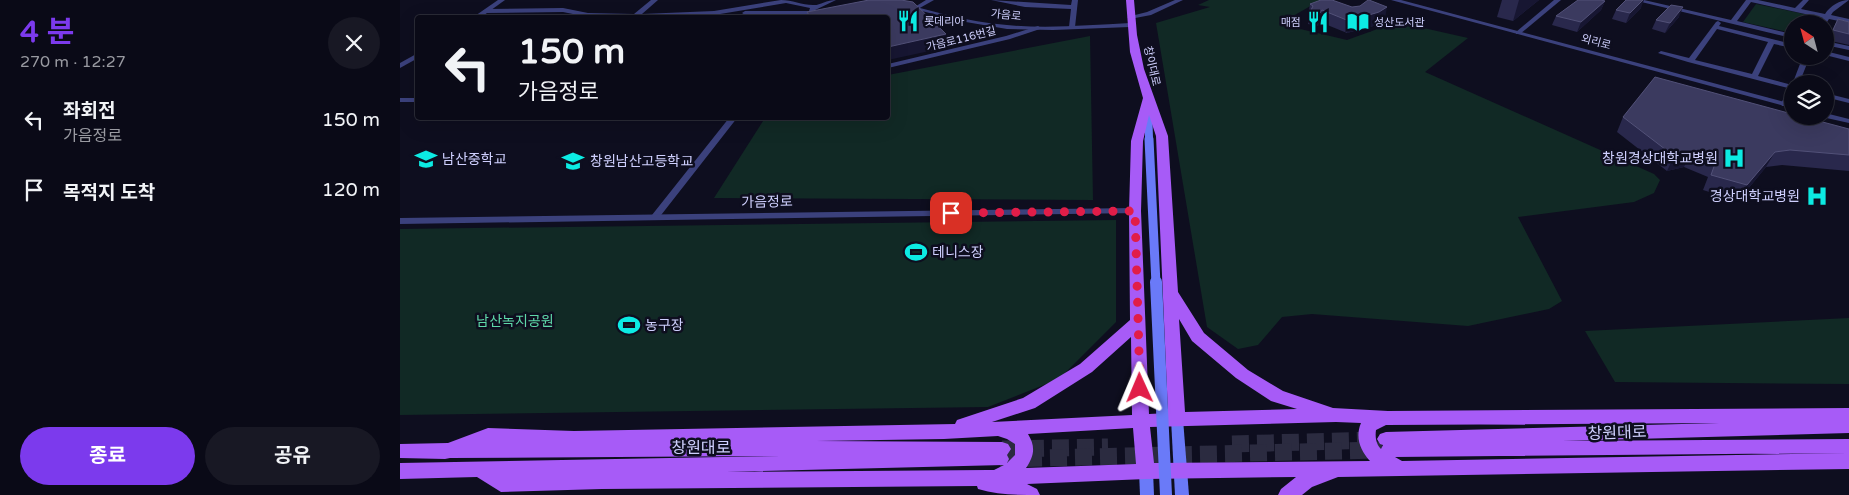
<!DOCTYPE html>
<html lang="ko">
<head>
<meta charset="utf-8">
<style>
  :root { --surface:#0a0a17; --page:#181824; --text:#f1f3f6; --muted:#999aa1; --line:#2a2b36; --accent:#7c3aed }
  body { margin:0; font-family:"Varela Round","Noto Sans KR",sans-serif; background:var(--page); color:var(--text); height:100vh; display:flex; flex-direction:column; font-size:19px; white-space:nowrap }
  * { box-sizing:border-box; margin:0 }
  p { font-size:16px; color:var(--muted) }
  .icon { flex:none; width:28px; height:28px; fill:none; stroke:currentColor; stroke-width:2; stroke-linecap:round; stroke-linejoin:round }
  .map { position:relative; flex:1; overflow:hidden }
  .sheet { display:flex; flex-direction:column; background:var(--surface); width:400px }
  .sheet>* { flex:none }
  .guide { position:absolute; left:15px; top:15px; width:475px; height:105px; border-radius:5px; box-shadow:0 5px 20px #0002,0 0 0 1px var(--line); background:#0a0a17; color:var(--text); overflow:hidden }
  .needle { width:32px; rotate:324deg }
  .controls { position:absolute; left:1384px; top:15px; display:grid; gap:10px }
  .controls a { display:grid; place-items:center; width:50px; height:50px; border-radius:50%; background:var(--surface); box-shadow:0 5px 20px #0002,0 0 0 1px var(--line); font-size:25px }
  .pin { position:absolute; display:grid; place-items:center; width:42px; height:42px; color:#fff; margin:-21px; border-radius:10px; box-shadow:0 2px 8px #0006 }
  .me { position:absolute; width:55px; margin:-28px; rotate:359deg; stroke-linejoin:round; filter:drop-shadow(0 0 4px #0008) }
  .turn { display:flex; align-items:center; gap:18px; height:105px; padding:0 20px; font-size:22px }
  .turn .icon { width:65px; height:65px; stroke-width:2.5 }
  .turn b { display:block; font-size:35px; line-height:42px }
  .round { display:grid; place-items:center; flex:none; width:52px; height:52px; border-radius:26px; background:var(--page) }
  .summary { display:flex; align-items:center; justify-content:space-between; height:85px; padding:0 20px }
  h1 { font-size:30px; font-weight:700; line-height:38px; color:var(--accent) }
  .button { display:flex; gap:10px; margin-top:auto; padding:10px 20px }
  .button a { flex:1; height:58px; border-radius:30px; background:var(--accent); color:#fff; font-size:20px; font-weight:700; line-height:58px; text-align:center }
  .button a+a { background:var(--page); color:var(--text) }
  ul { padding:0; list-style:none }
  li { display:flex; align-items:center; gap:15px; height:70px; padding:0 20px }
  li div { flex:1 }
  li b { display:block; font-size:19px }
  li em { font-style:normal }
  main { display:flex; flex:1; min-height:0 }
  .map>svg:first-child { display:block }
  .green { fill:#112925 }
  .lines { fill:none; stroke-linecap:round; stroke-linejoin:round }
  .primary-tunnel { stroke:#2b2b40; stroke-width:17; stroke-dasharray:17 8; stroke-linecap:butt }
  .minor { fill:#3b417c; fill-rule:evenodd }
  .tertiary { fill:#3b417c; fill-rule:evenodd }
  .secondary { fill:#6a7af8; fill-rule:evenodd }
  .primary { fill:#a75bf7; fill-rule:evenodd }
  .secondary-bridge-far1 { stroke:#6a7af8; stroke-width:9 }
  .secondary-bridge { stroke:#6a7af8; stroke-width:12 }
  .wall { fill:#29284c }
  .shaded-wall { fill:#171632 }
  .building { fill:#3b3a5f; stroke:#525178 }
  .route { stroke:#e11d48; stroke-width:9; stroke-dasharray:0 16.2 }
  .labels { text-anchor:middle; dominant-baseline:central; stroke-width:5; stroke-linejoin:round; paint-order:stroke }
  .far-street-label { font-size:11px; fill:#cecffd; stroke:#0e0e1f }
  .far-poi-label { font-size:11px; fill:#cecffd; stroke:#0e0e1f; text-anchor:start }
  .poi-label { font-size:14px; fill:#cecffd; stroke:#0e0e1f; text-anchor:start }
  .street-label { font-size:14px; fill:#cecffd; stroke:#0e0e1f }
  .park-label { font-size:14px; fill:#5ed8a9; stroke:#0e0e1f }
  .near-street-label { font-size:16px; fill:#cecffd; stroke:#0e0e1f }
</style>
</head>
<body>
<main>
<section class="sheet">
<div class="summary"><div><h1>4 분</h1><p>270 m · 12:27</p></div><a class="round"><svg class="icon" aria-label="close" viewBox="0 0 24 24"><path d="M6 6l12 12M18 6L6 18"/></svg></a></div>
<ul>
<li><svg class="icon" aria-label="left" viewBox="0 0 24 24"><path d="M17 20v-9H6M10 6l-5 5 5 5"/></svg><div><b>좌회전</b><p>가음정로</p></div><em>150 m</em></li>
<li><svg class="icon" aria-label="arrive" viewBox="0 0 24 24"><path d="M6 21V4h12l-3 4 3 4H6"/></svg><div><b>목적지 도착</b></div><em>120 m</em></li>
</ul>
<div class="button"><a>종료</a><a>공유</a></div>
</section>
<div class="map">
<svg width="1449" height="495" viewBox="0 0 1449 495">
  <rect width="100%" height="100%" fill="#0e0e1f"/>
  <g class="green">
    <path d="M809 0H921L879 24 947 40 997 22 1068 38 1025 72 1254 174 1260 180 1254 193 1234 202 1118 217 1162 301 1149 309 1068 326 912 314 882 317 858 345 838 349 807 327 756 23 810 7 798 5Z"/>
    <path d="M1356 4 1418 17 1415 24H1392V33L1343 22Z"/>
    <path d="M690 36 693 200 314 198 365 118H488V75Z"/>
    <path d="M716 220V322L659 379 588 407 0 415V229Z"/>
    <path d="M1449 318V384L1215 382 1185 331Z"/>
  </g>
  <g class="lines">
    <g class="primary-tunnel">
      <path d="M832 444 977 440"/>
      <path d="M602 449 708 447"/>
      <path d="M600 459 982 450"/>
    </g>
    <g class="minor">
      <path d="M251 0H258L242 14 314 11 381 0C392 0 402 5 413 5 419 6 426 0 436 0L411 12V14L409 15H345L342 13 345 11H409L410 8 386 3 314 15 245 18 188 17 163 12 86 13 83 11 86 9 163 8 188 13 234 14Z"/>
      <path d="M526 0H534L518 9 513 8Z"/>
      <path d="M591 0 671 5 672 0H678L675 27 672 29 669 27 671 9 625 7Z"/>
      <path d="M1154 0H1161L1120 34H1116V32Z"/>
      <path d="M1233 0H1244L1331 20 1346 0H1358L1395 8 1403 0H1409L1401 9 1425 14C1430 6 1440 0 1449 0L1433 12 1431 15 1449 19V23L1429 19 1425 25V24H1420L1423 18 1351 2 1337 21 1392 34V38Z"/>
      <path d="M1318 21 1321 23 1319 26 1392 44V48L1374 44 1358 76 1392 85 1403 56H1410L1399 84H1392V96L1388 106H1382L1381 104 1388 88 1288 62 1258 53 1261 51 1289 58 1316 22ZM1317 29 1368 42 1352 74 1295 60Z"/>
      <path d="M638 26 641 28 640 29 610 39 488 68V64L606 36Z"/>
      <path d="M1425 41 1449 46V50L1425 45Z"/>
      <path d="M1425 51 1449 57V61L1425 55Z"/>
      <path d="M1425 93 1449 99V103L1425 97Z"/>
      <rect x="0" y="98" width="18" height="4"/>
      <path d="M329 118H337L258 219H252L250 217 252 215Z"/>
    </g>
    <g class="tertiary">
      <path d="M98 0H105L80 18H72Z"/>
      <path d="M480 0H490C529 10 567 22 607 25 648 29 689 25 730 23L733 25 730 27 653 30 607 29 560 21Z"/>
      <path d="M775 0H783L751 15 730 19 727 17 747 12Z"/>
      <path d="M991 0H1001L1392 104V108Z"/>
      <path d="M18 53V58L0 68V63Z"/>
      <path d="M1425 113 1449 119V123L1422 117 1425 116Z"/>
      <path d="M735 208 738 209 740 211 738 213 0 224V218Z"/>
    </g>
    <g class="secondary">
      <path d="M745 104H748L752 106 753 139 749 141 745 139Z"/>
      <path d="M777 414 781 415 783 419 789 495H775L771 419 773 415Z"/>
      <path d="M746 465 751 467 753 471 754 495H740L739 471 741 467Z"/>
    </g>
    <path class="primary" d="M726 0H734L737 35 744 69 768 136 778 292 804 333 848 370 883 391 933 408 988 411 1449 408V433L1162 441 1449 439V453L995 457 1002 461 1449 453V469L938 477 912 487 902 495H878L881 489 896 477 746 479 627 484 637 489 640 495C619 495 598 495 578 489L577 486 202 489 101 492 77 477 0 479V463L381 456 50 458 45 459 0 458V444L48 443 88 428 174 431 555 424 557 420 623 398 680 364 730 320 729 211 731 141 743 98 730 52ZM749 115 756 136 768 413 749 414 741 211 743 141ZM779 319 792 341 836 378 871 401 897 409 785 412ZM731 337 732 415 592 422 635 408 692 372ZM936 422 961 423C955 437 960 450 970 461L754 463 750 427ZM1319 423 986 432 980 434 977 439 980 444 983 445 981 449C976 444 975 437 976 430L986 425ZM733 428 736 464 626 468C634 456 636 447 628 434ZM598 436 607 439 615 444V455L607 463 609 459 607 455 611 449 608 444 602 442 417 441 544 439ZM604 465 594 470H588L326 472Z"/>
    <path class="secondary-bridge-far1" d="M749 139 756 284"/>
    <path class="secondary-bridge" d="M756 282 766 495"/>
  </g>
  <g class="wall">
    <path d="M1102 0H1139L1113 21 1097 17Z"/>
    <path d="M1178 0H1203L1205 1 1201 10 1177 32 1152 25 1156 16Z"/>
    <path d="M910 4 985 19 977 25 947 33 920 22 918 26 908 24 909 17H908Z"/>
    <path d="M1241 8 1226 23 1212 19 1216 10Z"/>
    <path d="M1279 17 1265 33 1252 29 1256 20Z"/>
    <path d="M1438 19 1449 22V45L1427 40Z"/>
    <path d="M1223 117 1449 129V171L1382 165 1366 167 1338 201 1303 190 1308 177 1284 167 1267 171 1217 132Z"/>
  </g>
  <g class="shaded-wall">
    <path d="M1119 0H1139L1113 21Z"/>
    <path d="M1243 0H1244L1241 8 1226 23 1230 13Z"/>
    <path d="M1205 1 1201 10 1177 32 1181 22Z"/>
    <path d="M987 7 985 19 977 25 947 33 949 21Z"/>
    <path d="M1283 7 1279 17 1265 33 1270 23Z"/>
    <path d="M922 10 920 22 918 26 920 13Z"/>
    <path d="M546 34 548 47 488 60V47Z"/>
    <path d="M1291 152 1284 167 1267 171 1274 156Z"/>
    <path d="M1375 152 1366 167 1338 201 1347 185Z"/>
  </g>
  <g class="building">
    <path d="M469 0H501L513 2 546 34 488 47V18H411L407 12Z"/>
    <path d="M921 0H932L952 7 960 6 968 0H969L987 7 979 12 949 21 922 10 920 13 910 12 913 6 910 4Z"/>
    <path d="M1178 0H1201L1205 1 1181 22 1156 16Z"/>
    <path d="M1226 0H1243L1230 13 1216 10Z"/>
    <path d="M1271 5 1283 7 1270 23 1256 20Z"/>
    <path d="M1438 19 1449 22V34L1433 30Z"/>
    <path d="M1255 77 1392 114V116H1400L1449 129V155L1390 150 1375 152 1347 185 1311 175 1316 161 1291 152 1274 156 1223 117Z"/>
  </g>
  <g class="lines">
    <path class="route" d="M551 213 735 211 740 388"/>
  </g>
  <defs>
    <g id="restaurant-bare" transform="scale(1.725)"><path d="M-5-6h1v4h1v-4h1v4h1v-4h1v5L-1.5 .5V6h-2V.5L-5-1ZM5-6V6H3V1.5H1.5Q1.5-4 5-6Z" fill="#0cebe3" stroke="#0e0e1f" stroke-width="2.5" paint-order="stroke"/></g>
    <g id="library-bare" transform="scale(1.725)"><path d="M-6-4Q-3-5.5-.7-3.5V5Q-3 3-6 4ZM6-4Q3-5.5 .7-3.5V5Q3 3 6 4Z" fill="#0cebe3" stroke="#0e0e1f" stroke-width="2.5" paint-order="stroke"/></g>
    <g id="hospital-bare" transform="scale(1.725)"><path d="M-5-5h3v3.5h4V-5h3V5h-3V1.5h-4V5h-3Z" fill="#0cebe3" stroke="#0e0e1f" stroke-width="2.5" paint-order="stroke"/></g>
    <g id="school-bare" transform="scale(1.725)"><path d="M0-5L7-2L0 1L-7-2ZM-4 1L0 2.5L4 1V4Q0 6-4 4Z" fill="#0cebe3" stroke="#0e0e1f" stroke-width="2.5" paint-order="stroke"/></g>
    <g id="stadium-bare" transform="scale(1.725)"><path d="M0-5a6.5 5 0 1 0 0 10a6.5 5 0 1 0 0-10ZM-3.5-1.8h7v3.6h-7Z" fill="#0cebe3" stroke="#0e0e1f" stroke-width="2.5" paint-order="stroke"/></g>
  </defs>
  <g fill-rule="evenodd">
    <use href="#restaurant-bare" x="508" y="21"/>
    <use href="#restaurant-bare" x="918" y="22"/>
    <use href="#library-bare" x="958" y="22"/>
    <use href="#hospital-bare" x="1334" y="158"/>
    <use href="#school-bare" x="26" y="159"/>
    <use href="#school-bare" x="173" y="161"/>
    <use href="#hospital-bare" x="1417" y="196"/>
    <use href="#stadium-bare" x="516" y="252"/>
    <use href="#stadium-bare" x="229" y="325"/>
  </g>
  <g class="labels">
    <g class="far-street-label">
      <text transform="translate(606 15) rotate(6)">가음로</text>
      <text transform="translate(561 39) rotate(-14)">가음로116번길</text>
      <text transform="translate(1196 42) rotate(15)">외리로</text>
      <text transform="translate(752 66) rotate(77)">창이대로</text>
    </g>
    <g class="far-poi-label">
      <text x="524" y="21">롯데리아</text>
      <text x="901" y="22" text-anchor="end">매점</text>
      <text x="974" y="22">성산도서관</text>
    </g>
    <g class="poi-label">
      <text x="1318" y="158" text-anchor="end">창원경상대학교병원</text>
      <text x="42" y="159">남산중학교</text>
      <text x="190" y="161">창원남산고등학교</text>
      <text x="1400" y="196" text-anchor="end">경상대학교병원</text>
      <text x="532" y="252">테니스장</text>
      <text x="245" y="325">농구장</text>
    </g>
    <g class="street-label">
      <text transform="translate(367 202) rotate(-1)">가음정로</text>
    </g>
    <g class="park-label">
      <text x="115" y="321">남산녹지공원</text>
    </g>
    <g class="near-street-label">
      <text transform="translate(1217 433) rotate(-2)">창원대로</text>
      <text x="301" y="448">창원대로</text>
    </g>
  </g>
</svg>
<div class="controls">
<a><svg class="needle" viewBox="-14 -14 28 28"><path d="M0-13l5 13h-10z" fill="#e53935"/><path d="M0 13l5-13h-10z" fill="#999aa1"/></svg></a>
<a><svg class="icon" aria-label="layers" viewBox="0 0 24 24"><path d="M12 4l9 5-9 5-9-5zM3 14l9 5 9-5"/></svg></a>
</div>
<div class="pin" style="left:551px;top:213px;background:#d93025"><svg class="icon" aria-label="arrive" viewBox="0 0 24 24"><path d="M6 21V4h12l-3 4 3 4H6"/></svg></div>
<svg class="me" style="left:740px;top:388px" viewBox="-20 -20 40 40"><path d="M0-17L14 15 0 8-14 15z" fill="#e11d48" stroke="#fff" stroke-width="4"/></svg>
<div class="guide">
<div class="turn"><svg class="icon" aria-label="left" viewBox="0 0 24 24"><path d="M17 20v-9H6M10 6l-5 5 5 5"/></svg><div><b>150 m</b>가음정로</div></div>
</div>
</div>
</main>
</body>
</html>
